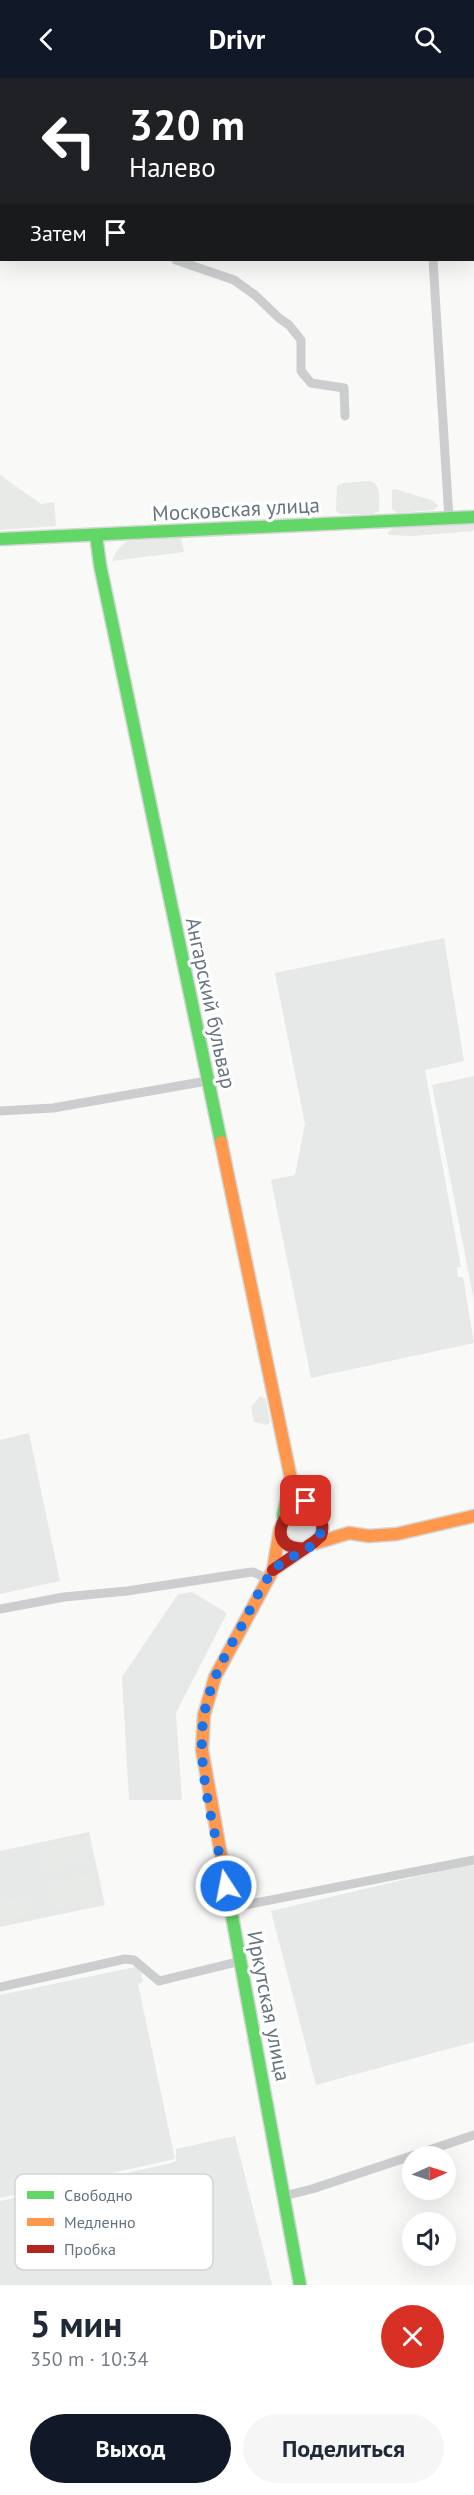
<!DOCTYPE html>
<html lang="ru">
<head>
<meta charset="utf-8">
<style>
  :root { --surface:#fff; --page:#f6f6f7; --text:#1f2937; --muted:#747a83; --accent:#111827 }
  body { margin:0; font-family:"PT Sans",sans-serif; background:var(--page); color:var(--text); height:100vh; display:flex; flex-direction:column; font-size:22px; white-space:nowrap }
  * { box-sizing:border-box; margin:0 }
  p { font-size:20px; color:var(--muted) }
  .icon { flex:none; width:33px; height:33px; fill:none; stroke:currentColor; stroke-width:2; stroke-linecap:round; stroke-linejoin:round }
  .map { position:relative; height:2207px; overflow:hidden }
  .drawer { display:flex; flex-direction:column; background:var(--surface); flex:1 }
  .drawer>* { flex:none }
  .hud { position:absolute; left:0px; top:0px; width:474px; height:183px; box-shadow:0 6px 24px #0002; background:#202124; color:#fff; overflow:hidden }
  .needle { width:39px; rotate:87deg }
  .fabs { position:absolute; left:402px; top:2068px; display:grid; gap:12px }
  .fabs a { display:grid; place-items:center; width:54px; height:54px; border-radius:50%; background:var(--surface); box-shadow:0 6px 24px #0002; font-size:30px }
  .pin { position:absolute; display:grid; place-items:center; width:51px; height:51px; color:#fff; margin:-26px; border-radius:12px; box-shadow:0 3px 9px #0006 }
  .me { position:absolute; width:66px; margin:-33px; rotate:349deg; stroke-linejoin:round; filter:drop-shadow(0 0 4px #0008) }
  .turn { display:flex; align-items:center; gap:21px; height:126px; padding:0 30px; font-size:27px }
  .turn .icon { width:78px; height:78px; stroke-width:2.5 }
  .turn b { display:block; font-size:42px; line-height:51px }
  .then { display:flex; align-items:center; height:57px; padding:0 30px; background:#0003; gap:12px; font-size:22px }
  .round { display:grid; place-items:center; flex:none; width:63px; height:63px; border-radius:32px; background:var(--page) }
  .overview { display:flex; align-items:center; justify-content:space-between; height:102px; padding:0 30px }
  h1 { font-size:36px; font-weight:700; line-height:45px }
  .action { display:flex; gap:12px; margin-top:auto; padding:12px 30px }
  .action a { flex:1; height:69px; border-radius:36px; background:var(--accent); color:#fff; font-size:24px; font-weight:700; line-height:69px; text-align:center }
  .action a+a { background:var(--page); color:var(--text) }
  header { display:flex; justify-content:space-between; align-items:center; height:78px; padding:0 30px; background:var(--accent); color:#fff; font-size:27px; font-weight:700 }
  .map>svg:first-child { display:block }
  .built { fill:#e7e9e8 }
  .green { fill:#e7eae6 }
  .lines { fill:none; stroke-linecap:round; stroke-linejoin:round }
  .fast-casing { stroke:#d5d6d6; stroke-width:15 }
  .slow-casing { stroke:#d5d6d6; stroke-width:15 }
  .jam-casing { stroke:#d5d6d6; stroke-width:15 }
  .street { stroke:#cccdce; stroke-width:9 }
  .fast { stroke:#63d668; stroke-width:12 }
  .slow { stroke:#ff974d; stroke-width:12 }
  .jam { stroke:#b3261e; stroke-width:12 }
  .route { stroke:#1a73e8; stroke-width:10; stroke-dasharray:0 18 }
  .labels { text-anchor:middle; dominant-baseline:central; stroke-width:6; stroke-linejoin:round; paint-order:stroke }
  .street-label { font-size:21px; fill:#667480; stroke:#fff }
  .key { fill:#fff; stroke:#d1d5d9; stroke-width:1.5 }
  .key-label { font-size:16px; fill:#667480 }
</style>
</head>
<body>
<header><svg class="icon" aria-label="back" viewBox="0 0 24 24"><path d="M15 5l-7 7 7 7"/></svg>Drivr<svg class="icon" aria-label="search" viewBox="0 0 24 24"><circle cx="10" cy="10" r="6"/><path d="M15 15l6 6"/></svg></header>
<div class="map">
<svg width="474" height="2207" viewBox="0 0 474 2207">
  <rect width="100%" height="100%" fill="#f9f9f8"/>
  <g class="built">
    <path d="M444 860 464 983 425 992 461 1189H457L458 1199H463L474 1265 311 1300 271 1102 295 1097 305 1046 275 895Z"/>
    <path d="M474 998V1223L432 1007Z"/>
    <path d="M29 1355 60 1503 0 1516V1362Z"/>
    <path d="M192 1514 227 1535 176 1635 182 1722H129L122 1599 178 1516Z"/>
    <path d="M89 1754 105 1827 0 1849V1773Z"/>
    <path d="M474 1785V1964L316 2007 271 1833Z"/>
    <path d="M140 1888 143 1904 138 1906 175 2081 0 2120V1917Z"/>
    <path d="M235 2058 272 2207H0V2123L171 2085 176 2083V2071Z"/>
  </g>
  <g class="green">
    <path d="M0 397 41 426 54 424 56 448 0 452Z"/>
    <path d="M371 403C382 408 379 422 379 433L373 436H339L336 432 337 408 343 405Z"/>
    <path d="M395 411 434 423 438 428 433 432 397 435 392 431V412Z"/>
    <path d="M474 445V453L412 458 388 457V454L397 448Z"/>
    <path d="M181 460 184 474 112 483 117 472 127 463Z"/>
    <path d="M260 1318 266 1321 270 1344 267 1347 254 1344 251 1329Z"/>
    <path d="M304 1432 314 1438 318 1454 301 1467 287 1459C285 1438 284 1439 304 1432Z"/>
    <path d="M84 1762 88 1783 45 1792 40 1771Z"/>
    <path d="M92 1796 97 1822 54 1831 49 1805Z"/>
    <path d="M27 1819 30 1836 3 1841 0 1824Z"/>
  </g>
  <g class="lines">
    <g class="fast-casing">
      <g id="fast">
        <path d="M96 457 100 487 221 1064"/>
        <path d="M0 461 474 439"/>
        <path d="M283 1438 291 1401"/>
        <path d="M230 1827 300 2207"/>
      </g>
    </g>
    <g class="slow-casing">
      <g id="slow">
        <path d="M221 1064 291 1401 315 1433"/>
        <path d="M316 1465 349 1455 369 1458 397 1456 474 1438"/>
        <path d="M230 1827 202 1672 204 1637 215 1599 273 1492 280 1451"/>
      </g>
    </g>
    <g class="jam-casing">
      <path id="jam" d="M273 1492 314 1464 321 1458C324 1449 322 1443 316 1435 299 1410 264 1456 290 1468 294 1470 300 1470 304 1471"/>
    </g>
    <g class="street">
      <path d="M57 0V2"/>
      <path d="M176 182 234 202 255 217 279 240 289 247 301 262V293L311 305 344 310 345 338"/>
      <path d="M433 182 449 441"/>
      <path d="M0 1033 53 1030 207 1003"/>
      <path d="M0 1531 64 1519 127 1513 245 1495 253 1494 268 1501"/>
      <path d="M230 1830 474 1782"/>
      <path d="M0 1909 125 1881 134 1882 159 1903 241 1883"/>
      <path d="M284 2118 312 2111 474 2057"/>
    </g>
    <use href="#fast" class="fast"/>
    <use href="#slow" class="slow"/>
    <use href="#jam" class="jam"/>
  </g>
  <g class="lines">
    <path class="route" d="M226 1808C216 1755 195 1690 204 1637 210 1604 225 1577 241 1549 251 1531 260 1509 273 1493 285 1478 309 1475 320 1459L321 1443 306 1423"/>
  </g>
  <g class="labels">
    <g class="street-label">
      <text transform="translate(236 431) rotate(-3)">Московская улица</text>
      <text transform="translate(211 925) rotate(78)">Ангарский бульвар</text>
      <text transform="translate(269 1928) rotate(79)">Иркутская улица</text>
    </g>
  </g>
  <rect x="15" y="2096" width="198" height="96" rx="9" class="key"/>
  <rect x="27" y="2113" width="27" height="8" fill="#63d668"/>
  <rect x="27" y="2140" width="27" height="8" fill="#ff974d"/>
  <rect x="27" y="2167" width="27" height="8" fill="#b3261e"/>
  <g class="key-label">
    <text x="64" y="2123">Свободно</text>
    <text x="64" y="2150">Медленно</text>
    <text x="64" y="2177">Пробка</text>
  </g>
</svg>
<div class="fabs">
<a><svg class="needle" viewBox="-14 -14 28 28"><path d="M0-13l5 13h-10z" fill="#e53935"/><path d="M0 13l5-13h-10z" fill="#747a83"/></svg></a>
<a><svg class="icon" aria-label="sound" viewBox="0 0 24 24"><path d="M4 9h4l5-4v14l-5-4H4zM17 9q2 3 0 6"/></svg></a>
</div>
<div class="pin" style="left:306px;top:1423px;background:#d93025"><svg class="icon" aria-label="arrive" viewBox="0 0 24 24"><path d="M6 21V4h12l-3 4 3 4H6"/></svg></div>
<svg class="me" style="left:226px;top:1808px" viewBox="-20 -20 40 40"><circle r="17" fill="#1a73e8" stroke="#fff" stroke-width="3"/><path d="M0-11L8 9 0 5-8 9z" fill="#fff"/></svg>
<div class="hud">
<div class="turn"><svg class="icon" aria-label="left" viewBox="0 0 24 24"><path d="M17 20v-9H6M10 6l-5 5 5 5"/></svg><div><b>320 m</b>Налево</div></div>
<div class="then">Затем<svg class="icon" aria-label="arrive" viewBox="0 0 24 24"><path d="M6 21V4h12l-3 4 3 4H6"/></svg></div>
</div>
</div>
<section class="drawer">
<div class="overview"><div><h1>5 мин</h1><p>350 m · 10:34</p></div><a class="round" style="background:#d93025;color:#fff"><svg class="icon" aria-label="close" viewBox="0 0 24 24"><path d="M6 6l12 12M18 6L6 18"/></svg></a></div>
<div class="action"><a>Выход</a><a>Поделиться</a></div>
</section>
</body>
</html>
